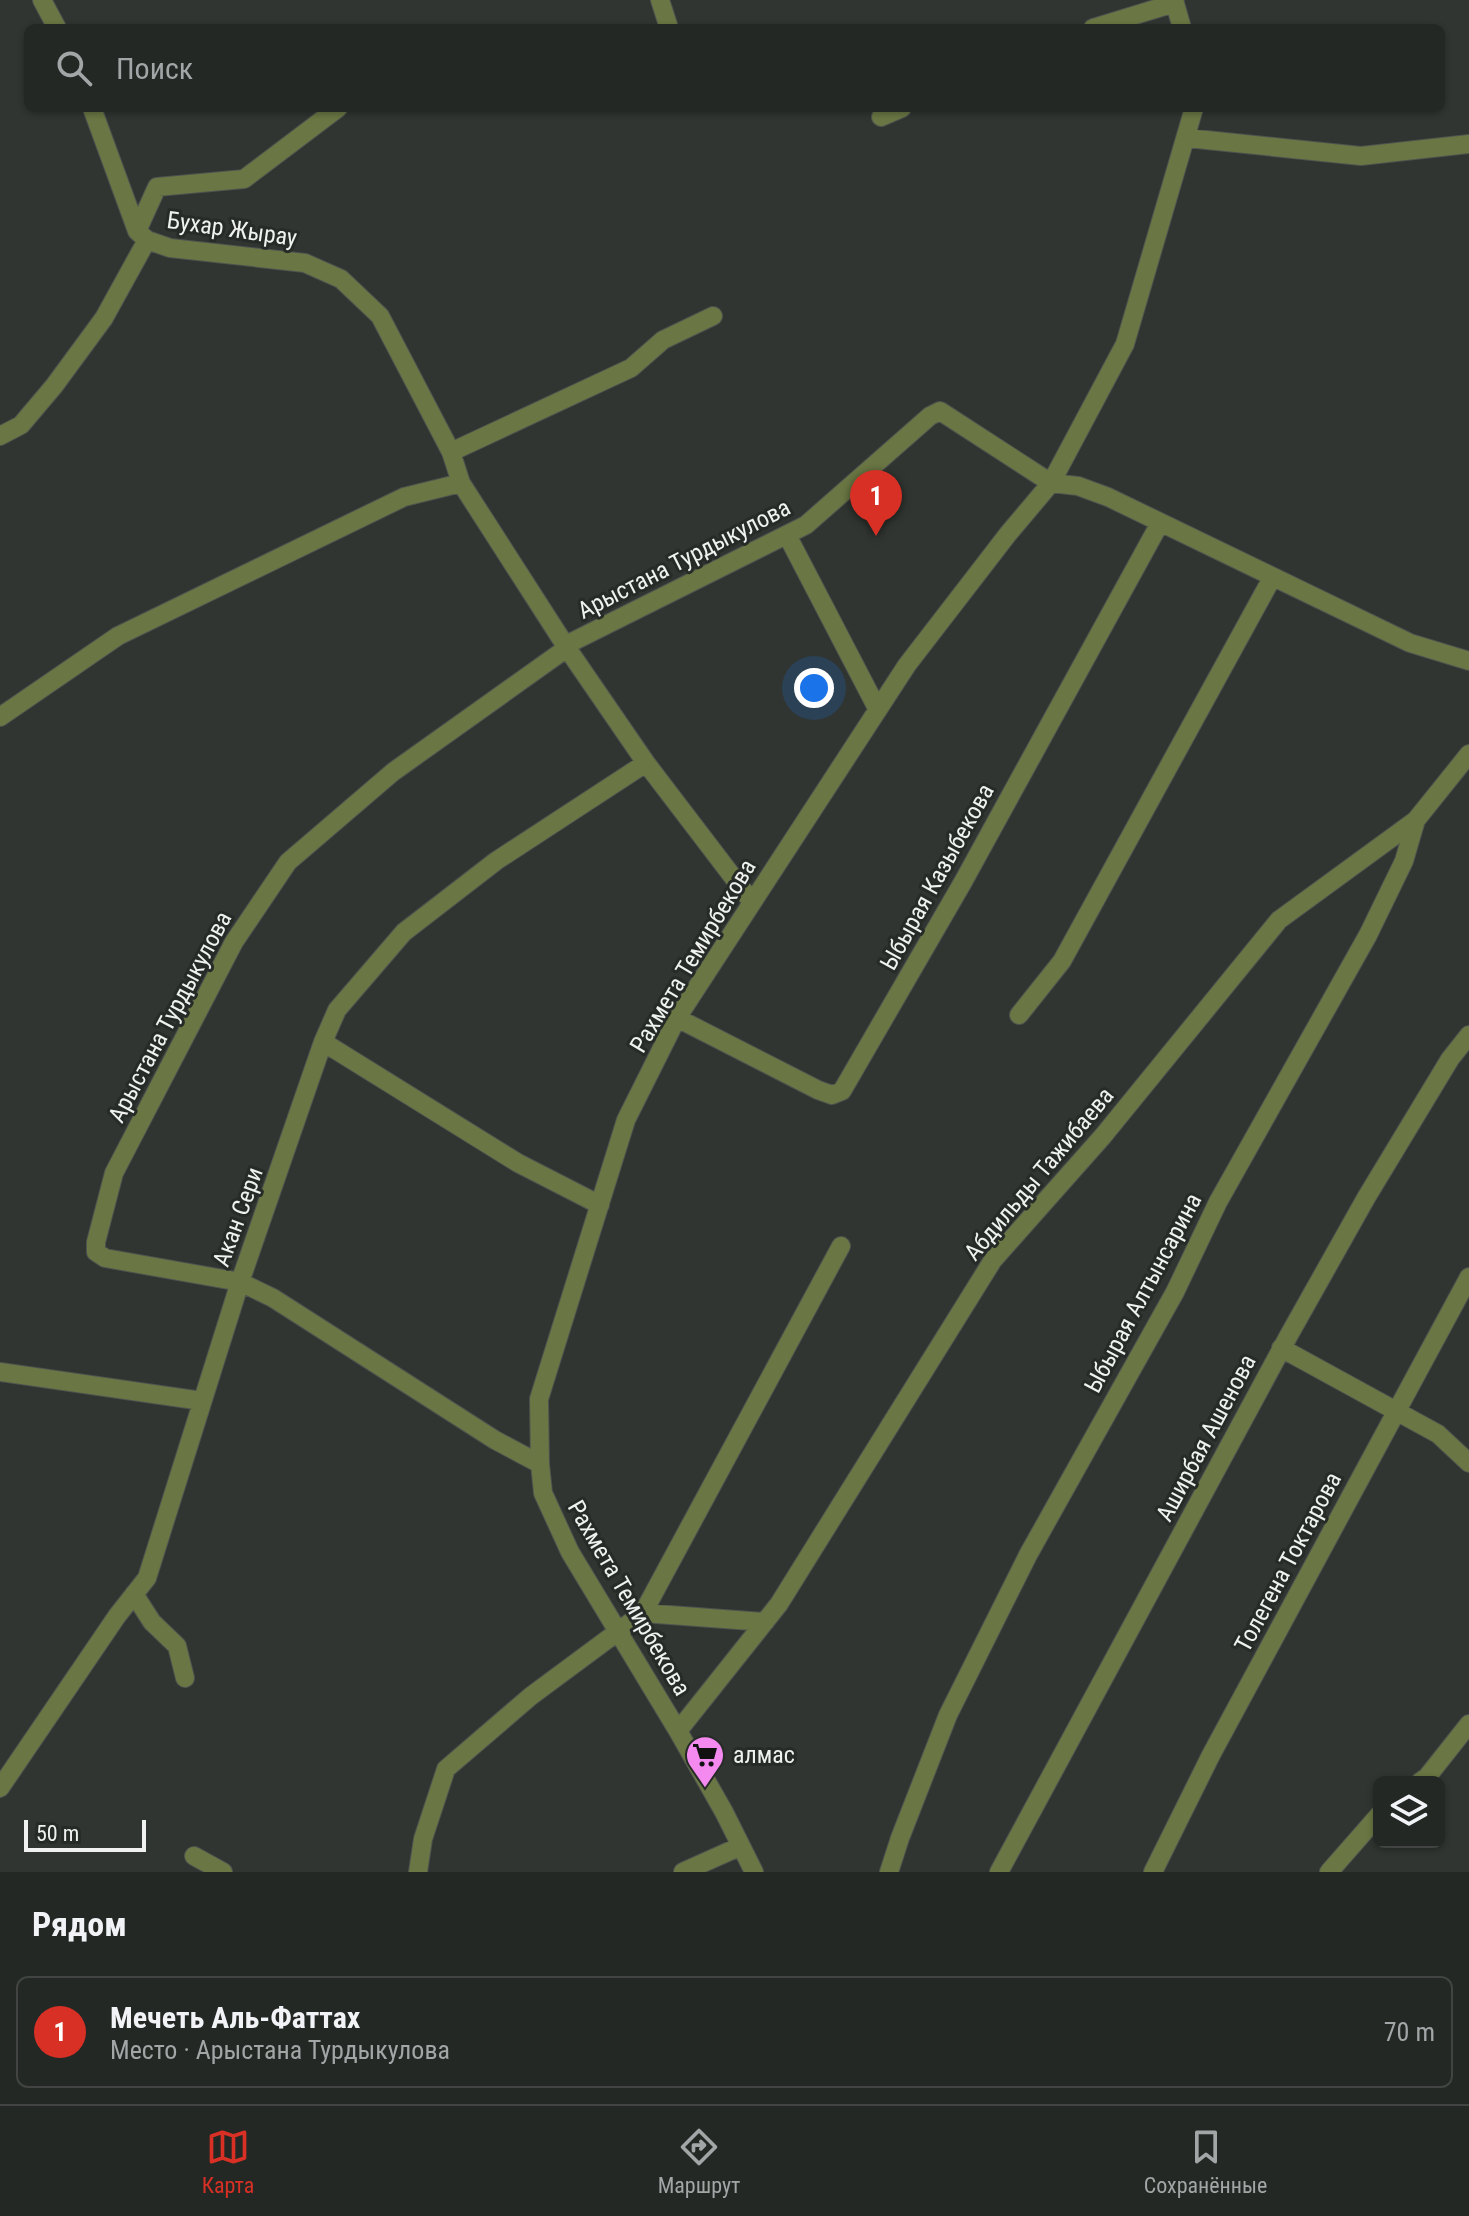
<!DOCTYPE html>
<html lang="ru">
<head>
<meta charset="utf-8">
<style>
	:root { --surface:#242825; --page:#2c302d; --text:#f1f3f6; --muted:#a3a6a7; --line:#414442; --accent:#d93025 }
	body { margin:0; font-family:"Roboto Condensed",sans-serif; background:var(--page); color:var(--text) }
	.controls { position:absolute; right:24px; bottom:24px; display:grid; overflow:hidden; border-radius:12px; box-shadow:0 2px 6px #0004 }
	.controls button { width:72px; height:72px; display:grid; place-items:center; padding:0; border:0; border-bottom:2px solid var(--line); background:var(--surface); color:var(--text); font:40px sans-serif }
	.scale { position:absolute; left:24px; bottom:20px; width:122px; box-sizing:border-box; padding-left:8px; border:4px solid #eff2f0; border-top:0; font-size:22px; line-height:28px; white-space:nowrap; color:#eff2f0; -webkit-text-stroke:6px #262b27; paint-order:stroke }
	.you { position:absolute; left:814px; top:688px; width:28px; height:28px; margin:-20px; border:6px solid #fff; border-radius:50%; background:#1a73e8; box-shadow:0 0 0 12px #1a73e833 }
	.badge { display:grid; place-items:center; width:52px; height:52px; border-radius:50%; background:var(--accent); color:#fff; font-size:26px; font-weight:700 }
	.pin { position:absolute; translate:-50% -66px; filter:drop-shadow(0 2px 4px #0008) }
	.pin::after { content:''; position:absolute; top:42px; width:28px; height:24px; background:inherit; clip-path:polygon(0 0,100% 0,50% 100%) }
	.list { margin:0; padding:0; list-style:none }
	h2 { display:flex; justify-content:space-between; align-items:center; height:104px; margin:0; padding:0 32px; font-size:34px }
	h2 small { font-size:26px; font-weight:400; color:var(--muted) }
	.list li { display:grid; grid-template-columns:52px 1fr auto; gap:24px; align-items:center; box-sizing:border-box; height:112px; margin:0 16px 16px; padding:0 16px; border:2px solid var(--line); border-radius:12px }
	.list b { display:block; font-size:30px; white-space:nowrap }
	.list p { margin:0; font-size:26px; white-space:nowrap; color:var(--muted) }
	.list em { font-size:26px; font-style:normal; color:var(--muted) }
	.icon { flex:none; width:44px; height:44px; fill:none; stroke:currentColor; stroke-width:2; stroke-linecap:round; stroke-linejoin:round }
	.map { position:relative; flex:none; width:1469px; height:1872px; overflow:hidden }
	.search { position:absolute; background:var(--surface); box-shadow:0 2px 6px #0004; left:24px; right:24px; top:24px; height:88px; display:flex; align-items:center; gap:20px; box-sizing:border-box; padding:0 28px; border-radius:12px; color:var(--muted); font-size:30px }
	.sheet { height:232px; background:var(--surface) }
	nav { display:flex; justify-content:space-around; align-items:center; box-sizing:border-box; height:112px; border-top:2px solid var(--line); background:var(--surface); font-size:22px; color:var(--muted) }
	nav a { display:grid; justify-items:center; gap:4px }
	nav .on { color:var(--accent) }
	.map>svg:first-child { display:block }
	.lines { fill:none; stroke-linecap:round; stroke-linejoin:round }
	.street-casing { stroke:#4f5350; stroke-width:20 }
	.street { stroke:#6a7643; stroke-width:18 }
	.labels { text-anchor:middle; stroke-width:6; stroke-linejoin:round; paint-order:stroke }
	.street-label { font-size:24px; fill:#eff2f0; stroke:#262b27 }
	.poi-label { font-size:24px; fill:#eff2f0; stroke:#262b27; text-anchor:start }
</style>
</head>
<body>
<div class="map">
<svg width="1469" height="1872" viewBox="0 0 1469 1872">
	<rect width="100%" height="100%" fill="#303531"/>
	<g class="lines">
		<!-- street casing -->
		<g class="street-casing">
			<path id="street" d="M42 0 57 28
				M660 0 669 28
				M1174 0 1182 28
				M1093 28 1175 3
				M92 108 137 231 147 240 170 248 305 263 341 279 380 316 451 452 461 483 567 648 646 763 752 902
				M881 117 902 108
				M1187 138 1361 156 1469 144
				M137 231 157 187 244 179 338 108
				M0 436 21 425 54 386 104 318 147 240
				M451 452 631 368 663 340 713 316
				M787 535 878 710
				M566 645 806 525 930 416 940 411 1051 483 1078 486 1108 497 1410 643 1469 661
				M0 717 118 636 404 497 461 483
				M1019 1015 1062 961 1272 578
				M677 1018 818 1090 832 1095 842 1091 963 882 1160 523
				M323 1042 518 1163 600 1205
				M1281 1348 1438 1434 1469 1463
				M0 1372 202 1401
				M540 1464 495 1440 273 1298 240 1282 105 1258 96 1252V1242L114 1173 234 942 288 862 393 772 567 648
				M134 1594 152 1622 177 1646 185 1678
				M643 1613 765 1622
				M678 1731 779 1604 993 1260 1103 1136 1279 920 1416 820
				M1420 1782 1427 1777 1469 1724
				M0 1788 117 1616 147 1578 240 1282 323 1042 337 1010 404 932 496 861 646 763
				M194 1856 223 1872
				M418 1872 423 1839 446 1769 531 1696 643 1613 841 1246
				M683 1872 741 1846
				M754 1872 724 1812 678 1731 570 1552 543 1493 540 1464 539 1399 626 1120 677 1018 907 665 1008 534 1051 483 1125 344 1194 108
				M889 1872 900 1838 948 1715 1028 1555 1175 1292 1218 1202 1368 935 1404 861 1416 820 1469 754
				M999 1872 1289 1335 1366 1198 1450 1059 1469 1035
				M1153 1872 1211 1755 1469 1277
				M1329 1872 1379 1815"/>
		</g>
		<!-- street -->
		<use href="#street" class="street"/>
	</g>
	<!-- icons -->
	<defs>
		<g id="supermarket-pin" transform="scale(2)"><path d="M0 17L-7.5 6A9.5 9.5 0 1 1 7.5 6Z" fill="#f489f0" stroke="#262b27"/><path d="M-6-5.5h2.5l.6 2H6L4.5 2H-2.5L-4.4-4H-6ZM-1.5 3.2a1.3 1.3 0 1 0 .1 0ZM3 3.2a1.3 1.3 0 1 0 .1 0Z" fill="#111"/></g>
	</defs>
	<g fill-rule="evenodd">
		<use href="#supermarket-pin" x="705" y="1755"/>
	</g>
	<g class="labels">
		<!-- street labels -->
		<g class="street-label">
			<text transform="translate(232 229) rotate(8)" y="8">Бухар Жырау</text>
			<text transform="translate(684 559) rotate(-27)" y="8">Арыстана Турдыкулова</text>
			<text transform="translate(937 877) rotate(-61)" y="8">Ыбырая Казыбекова</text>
			<text transform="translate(693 956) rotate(-59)" y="8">Рахмета Темирбекова</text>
			<text transform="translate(170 1017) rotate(-62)" y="8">Арыстана Турдыкулова</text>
			<text transform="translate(1039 1174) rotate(-50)" y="8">Абдильды Тажибаева</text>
			<text transform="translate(238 1217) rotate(-70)" y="8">Акан Сери</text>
			<text transform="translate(1143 1293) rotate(-62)" y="8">Ыбырая Алтынсарина</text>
			<text transform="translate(1206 1438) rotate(-62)" y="8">Аширбая Ашенова</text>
			<text transform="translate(1288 1562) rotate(-62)" y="8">Толегена Токтарова</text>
			<text transform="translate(629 1598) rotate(60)" y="8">Рахмета Темирбекова</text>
		</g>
		<!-- poi labels -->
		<g class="poi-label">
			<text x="733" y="1763">алмас</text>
		</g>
	</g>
</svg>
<div class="controls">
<button><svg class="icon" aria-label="layers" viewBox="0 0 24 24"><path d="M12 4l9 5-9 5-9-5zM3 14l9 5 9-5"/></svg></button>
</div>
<div class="scale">50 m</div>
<div class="you"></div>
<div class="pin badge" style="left:876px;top:536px">1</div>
<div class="search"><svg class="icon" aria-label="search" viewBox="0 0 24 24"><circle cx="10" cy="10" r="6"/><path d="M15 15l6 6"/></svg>Поиск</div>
</div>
<section class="sheet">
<h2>Рядом<small></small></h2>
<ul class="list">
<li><span class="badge">1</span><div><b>Мечеть Аль-Фаттах</b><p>Место · Арыстана Турдыкулова</p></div><em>70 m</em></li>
</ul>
</section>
<nav>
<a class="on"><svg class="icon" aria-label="map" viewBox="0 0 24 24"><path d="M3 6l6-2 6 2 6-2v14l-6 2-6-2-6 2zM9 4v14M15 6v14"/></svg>Карта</a>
<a><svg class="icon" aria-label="directions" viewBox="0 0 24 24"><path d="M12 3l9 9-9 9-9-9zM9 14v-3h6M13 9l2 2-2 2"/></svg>Маршрут</a>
<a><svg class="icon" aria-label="saved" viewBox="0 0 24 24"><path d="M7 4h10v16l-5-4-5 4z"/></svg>Сохранённые</a>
</nav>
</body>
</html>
